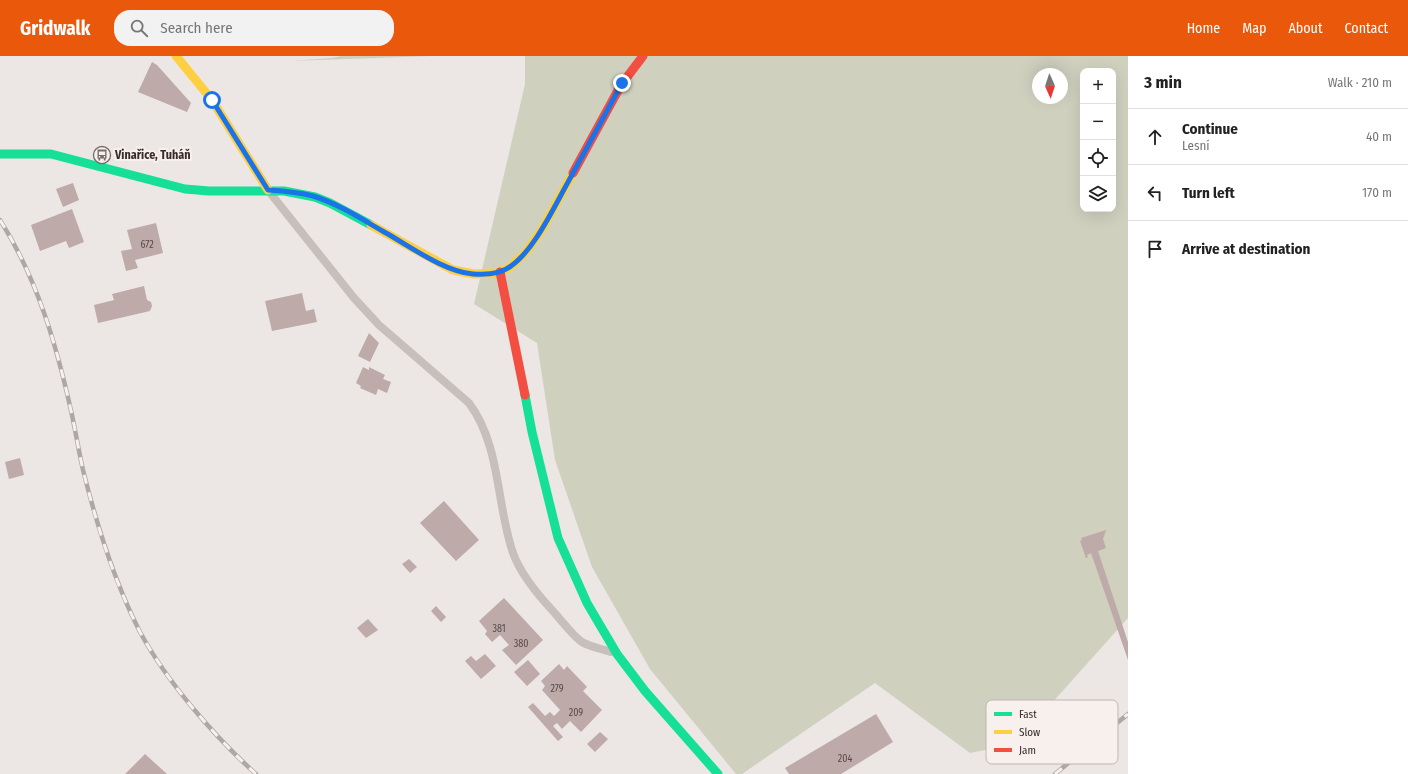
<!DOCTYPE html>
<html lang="en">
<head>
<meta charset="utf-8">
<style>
	:root { --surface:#fff; --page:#f2f2f2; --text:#222; --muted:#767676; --line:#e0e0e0; --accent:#ea580c }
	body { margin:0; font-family:"Fira Sans Condensed",sans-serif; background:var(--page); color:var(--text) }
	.controls { position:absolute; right:12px; top:12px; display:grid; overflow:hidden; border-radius:8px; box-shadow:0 4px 16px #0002 }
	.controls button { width:36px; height:36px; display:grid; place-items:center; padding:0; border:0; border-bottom:1px solid var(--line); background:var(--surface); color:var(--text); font:20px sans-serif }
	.compass { position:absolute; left:1032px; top:12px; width:36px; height:36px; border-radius:50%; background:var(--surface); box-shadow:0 4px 16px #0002; rotate:177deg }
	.stop { position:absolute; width:12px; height:12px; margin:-9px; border:3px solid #1a73e8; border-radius:50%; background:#fff }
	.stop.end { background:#1a73e8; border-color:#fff; box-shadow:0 1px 4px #0008 }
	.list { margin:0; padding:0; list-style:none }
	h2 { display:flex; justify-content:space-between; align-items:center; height:52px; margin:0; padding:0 16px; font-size:17px }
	h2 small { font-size:13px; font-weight:400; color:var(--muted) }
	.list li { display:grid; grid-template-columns:26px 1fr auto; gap:12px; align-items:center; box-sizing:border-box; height:56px; padding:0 16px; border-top:1px solid var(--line) }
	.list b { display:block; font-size:15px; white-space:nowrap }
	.list p { margin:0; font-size:13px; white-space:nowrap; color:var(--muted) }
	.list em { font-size:13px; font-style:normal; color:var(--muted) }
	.icon { flex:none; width:22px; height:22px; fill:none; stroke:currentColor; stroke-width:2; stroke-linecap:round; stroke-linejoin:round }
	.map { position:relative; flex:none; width:1128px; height:718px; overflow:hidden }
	header { display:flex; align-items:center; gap:24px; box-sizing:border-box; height:56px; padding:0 20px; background:var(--accent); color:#fff }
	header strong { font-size:19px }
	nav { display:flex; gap:22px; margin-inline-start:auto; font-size:14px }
	.search { width:280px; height:36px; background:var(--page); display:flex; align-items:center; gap:10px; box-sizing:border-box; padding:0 14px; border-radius:16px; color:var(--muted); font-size:15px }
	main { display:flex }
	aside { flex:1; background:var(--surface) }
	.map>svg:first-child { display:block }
	.green { fill:#d0d0bf; fill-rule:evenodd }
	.building { fill:#beaaa8 }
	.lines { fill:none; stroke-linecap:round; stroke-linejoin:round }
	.lane { stroke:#c6bfbc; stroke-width:8 }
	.fast { stroke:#16e098; stroke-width:9 }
	.slow { stroke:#ffcf43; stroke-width:9 }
	.jam { stroke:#f24e42; stroke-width:9 }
	.rail-casing { stroke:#ada8a7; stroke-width:4.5 }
	.rail { stroke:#f8f0ec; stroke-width:3; stroke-dasharray:9; stroke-linecap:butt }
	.route { stroke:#1a73e8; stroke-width:5 }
	.labels { text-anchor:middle; stroke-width:4; stroke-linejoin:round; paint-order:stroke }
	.number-label { font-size:10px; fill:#584c4a }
	.poi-label { font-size:12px; font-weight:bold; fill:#362c2b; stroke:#f8f0ec; text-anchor:start }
	.key { fill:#f8f0ec; stroke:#beb5b2; stroke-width:1 }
	.key-label { font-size:11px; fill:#362c2b }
</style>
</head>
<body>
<header>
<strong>Gridwalk</strong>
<div class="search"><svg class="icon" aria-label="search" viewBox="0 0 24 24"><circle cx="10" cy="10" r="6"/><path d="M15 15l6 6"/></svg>Search here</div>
<nav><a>Home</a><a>Map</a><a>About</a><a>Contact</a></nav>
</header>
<main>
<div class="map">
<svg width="1128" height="718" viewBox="0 0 1128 718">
	<rect width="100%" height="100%" fill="#ece7e4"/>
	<!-- green -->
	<path class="green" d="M341 0H432L291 5 331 2Z
		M525 0H1128V562L1015 688 970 697 875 627 742 718H736L650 613 592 511 555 404 537 287 474 248 525 28ZM1083 15H1113V153H1083ZM1038 18H1062V42H1038Z"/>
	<!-- building -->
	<path class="building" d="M152 6 157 9 191 47 187 56 138 36Z
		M73 127 79 144 63 151 56 133Z
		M72 153 84 186 69 192 66 185 40 195 31 169Z
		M156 167 163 197 135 204 138 212 126 215 121 195 132 193 127 174Z
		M144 230 147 244 151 246 152 250 150 255 98 267 94 249 114 244 112 238Z
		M302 237 306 255 314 253 317 266 272 275 265 245Z
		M369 277 379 287 370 306 358 300Z
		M363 311 369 314V311L385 319 383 323 391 326 387 337 378 333 376 339 360 332 361 330 356 327Z
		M20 402 24 419 9 423 5 406Z
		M444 445 479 484 456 505 420 467Z
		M1106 474 1103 483 1106 492 1098 495 1128 586V604L1091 497 1087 499 1088 501 1086 502 1080 485 1082 484 1081 482Z
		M409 503 417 511 410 517 402 508Z
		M504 542 543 584 516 609 502 594 509 589 500 579 492 586 485 578 487 575 479 565Z
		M436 550 446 561 441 566 431 555Z
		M368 563 378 574 366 582 357 572Z
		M485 598 496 610 481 623 465 605 471 600 476 605Z
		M528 604 540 618 527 630 514 616Z
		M559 608 564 614 567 610 587 631 583 635 602 654 581 676 570 665 562 673 557 667 553 670 563 681 558 685 528 651 533 647 545 660 550 656 554 660 560 654 542 634 545 630 541 625Z
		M876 658 893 686 841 718H789L785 712Z
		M600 676 608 683 595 696 587 688Z
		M145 698 167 718H125Z"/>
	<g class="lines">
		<!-- lane -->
		<path class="lane" d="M271 138 354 242 379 269 469 347C501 390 496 448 513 497 521 519 537 538 553 555 559 562 575 582 582 586 590 591 602 593 611 596"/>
		<!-- fast -->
		<path class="fast" d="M0 98H51L185 133 209 135H284L315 141 330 147 371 169
			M525 339 532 376 558 482 587 547 617 598 645 635 718 718"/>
		<!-- slow -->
		<path class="slow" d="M176 0 212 44 268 134
			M371 169 453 214 474 218 496 217 509 212 525 197 541 175 573 117"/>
		<!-- jam -->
		<path class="jam" d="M573 117 621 29 643 0
			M500 216 525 339"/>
		<!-- rail casing -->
		<g class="rail-casing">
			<path id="rail" d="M0 164C38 224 57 291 72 359 76 378 79 396 83 414 97 470 114 525 140 576 167 626 214 680 256 718
				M1055 718 1128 658"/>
		</g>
		<!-- rail -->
		<use href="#rail" class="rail"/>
	</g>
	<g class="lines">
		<!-- route -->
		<path class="route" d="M212 44 268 134C284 135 298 136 313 140 339 148 363 164 386 177 411 191 445 216 473 218 485 219 501 218 511 210 534 194 553 153 567 128 585 95 604 61 622 27"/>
	</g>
	<!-- icons -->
	<defs>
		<g id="bus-ring" transform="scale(0.9)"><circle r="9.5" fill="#f8f0ec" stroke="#766d6c" stroke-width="1.5"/><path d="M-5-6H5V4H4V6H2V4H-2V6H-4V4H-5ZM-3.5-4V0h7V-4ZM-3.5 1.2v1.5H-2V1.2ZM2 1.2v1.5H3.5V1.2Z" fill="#766d6c"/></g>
	</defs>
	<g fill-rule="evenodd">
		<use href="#bus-ring" x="102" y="99"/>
	</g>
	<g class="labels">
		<!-- number labels -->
		<g class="number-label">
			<text x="147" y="192">672</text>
			<text x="499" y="576">381</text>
			<text x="521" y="591">380</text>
			<text x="557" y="636">279</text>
			<text x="576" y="660">209</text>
			<text x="845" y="706">204</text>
		</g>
		<!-- poi labels -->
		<g class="poi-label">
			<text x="115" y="103">Vinařice, Tuháň</text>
		</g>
	</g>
	<!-- legend -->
	<rect x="986" y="644" width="132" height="64" rx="6" class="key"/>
	<rect x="994" y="656" width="18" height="4" fill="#16e098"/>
	<rect x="994" y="674" width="18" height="4" fill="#ffcf43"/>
	<rect x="994" y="692" width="18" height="4" fill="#f24e42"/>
	<g class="key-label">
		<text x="1019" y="662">Fast</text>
		<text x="1019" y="680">Slow</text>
		<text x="1019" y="698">Jam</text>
	</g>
</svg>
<div class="controls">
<button>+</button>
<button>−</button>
<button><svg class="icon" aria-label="locate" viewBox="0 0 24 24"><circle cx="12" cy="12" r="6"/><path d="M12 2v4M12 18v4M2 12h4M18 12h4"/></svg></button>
<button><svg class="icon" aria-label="layers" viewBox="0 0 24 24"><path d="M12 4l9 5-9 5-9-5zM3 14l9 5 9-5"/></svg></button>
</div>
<svg class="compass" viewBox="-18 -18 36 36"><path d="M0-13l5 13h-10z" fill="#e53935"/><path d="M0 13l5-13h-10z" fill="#767676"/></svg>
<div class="stop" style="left:212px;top:44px"></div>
<div class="stop end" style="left:622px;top:27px"></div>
</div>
<aside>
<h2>3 min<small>Walk · 210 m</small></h2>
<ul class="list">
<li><svg class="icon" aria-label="ahead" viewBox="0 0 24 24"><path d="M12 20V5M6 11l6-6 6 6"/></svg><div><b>Continue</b><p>Lesní</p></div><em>40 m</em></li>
<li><svg class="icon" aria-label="left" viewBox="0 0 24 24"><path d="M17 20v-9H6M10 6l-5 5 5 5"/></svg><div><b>Turn left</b></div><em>170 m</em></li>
<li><svg class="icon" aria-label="arrive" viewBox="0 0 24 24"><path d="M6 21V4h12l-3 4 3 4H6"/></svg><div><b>Arrive at destination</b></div></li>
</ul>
</aside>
</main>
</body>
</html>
